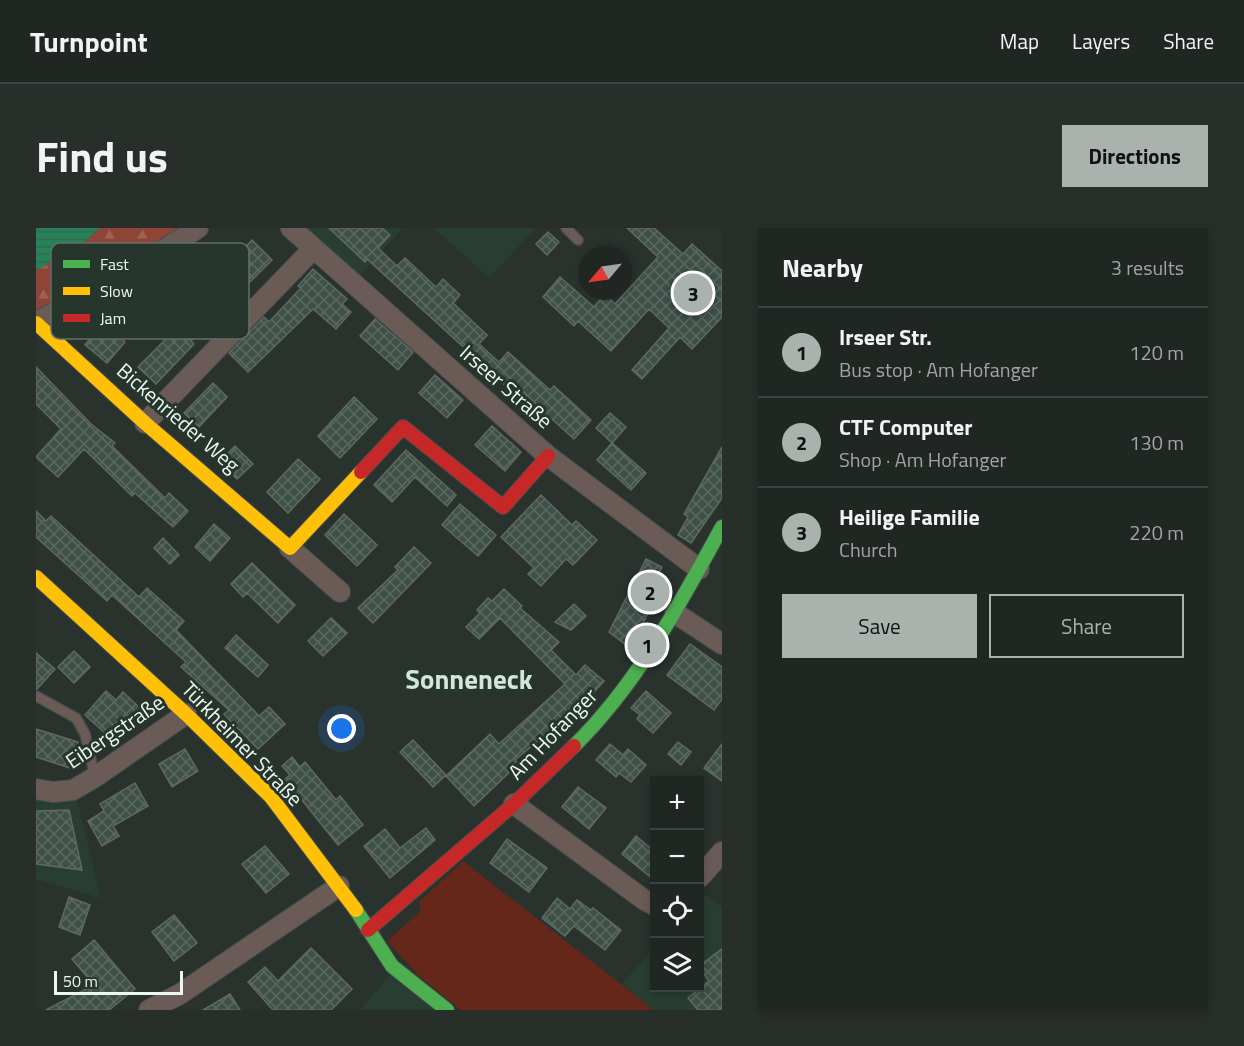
<!DOCTYPE html>
<html lang="en">
<head>
<meta charset="utf-8">
<style>
	:root { --surface:#202622; --page:#282e2a; --text:#f1f3f6; --muted:#a2a5a5; --line:#3d4340; --accent:#a9b2ad }
	body { margin:0; font-family:"Titillium Web",sans-serif; background:var(--page); color:var(--text) }
	.controls { position:absolute; right:18px; bottom:18px; display:grid; overflow:hidden; border-radius:0px; box-shadow:0 3px 9px #0003 }
	.controls button { width:54px; height:54px; display:grid; place-items:center; padding:0; border:0; border-bottom:2px solid var(--line); background:var(--surface); color:var(--text); font:30px sans-serif }
	.compass { position:absolute; left:542px; top:18px; width:54px; height:54px; border-radius:50%; background:var(--surface); box-shadow:0 3px 9px #0003; rotate:241deg }
	.scale { position:absolute; left:18px; bottom:15px; width:129px; box-sizing:border-box; padding-left:6px; border:3px solid #edf7f1; border-top:0; font-size:16px; line-height:21px; white-space:nowrap; color:#edf7f1; -webkit-text-stroke:4px #26362d; paint-order:stroke }
	.you { position:absolute; left:306px; top:501px; width:21px; height:21px; margin:-15px; border:4px solid #fff; border-radius:50%; background:#1a73e8; box-shadow:0 0 0 9px #1a73e833 }
	.badge { display:grid; place-items:center; width:39px; height:39px; border-radius:50%; background:var(--accent); color:#111; font-size:20px; font-weight:700 }
	.pin { position:absolute; translate:-50% -50%; border:3px solid #fff; box-shadow:0 2px 6px #0006 }
	.list { margin:0; padding:0; list-style:none }
	h2 { display:flex; justify-content:space-between; align-items:center; height:78px; margin:0; padding:0 24px; font-size:26px }
	h2 small { font-size:20px; font-weight:400; color:var(--muted) }
	.list li { display:grid; grid-template-columns:39px 1fr auto; gap:18px; align-items:center; box-sizing:border-box; height:90px; padding:0 24px; border-top:2px solid var(--line) }
	.list b { display:block; font-size:22px; white-space:nowrap }
	.list p { margin:0; font-size:20px; white-space:nowrap; color:var(--muted) }
	.list em { font-size:20px; font-style:normal; color:var(--muted) }
	.actions { display:flex; gap:12px; padding:18px 24px }
	.actions a { flex:1; padding:14px 0; border:2px solid var(--accent); border-radius:0px; text-align:center; font-size:21px; color:var(--accent) }
	.actions .main { background:var(--accent); color:#111 }
	.icon { flex:none; width:33px; height:33px; fill:none; stroke:currentColor; stroke-width:2; stroke-linecap:round; stroke-linejoin:round }
	.map { position:relative; flex:none; width:686px; height:782px; overflow:hidden; border-radius:0px }
	header { display:flex; align-items:center; gap:36px; box-sizing:border-box; height:84px; padding:0 30px; background:var(--surface); border-bottom:2px solid var(--line) }
	header strong { font-size:28px }
	nav { display:flex; gap:33px; margin-inline-start:auto; font-size:21px }
	.intro { display:flex; align-items:center; justify-content:space-between; box-sizing:border-box; height:144px; padding:0 36px }
	h1 { margin:0; font-size:42px }
	.button { padding:15px 27px; border-radius:0px; background:var(--accent); color:#111; font-size:21px; font-weight:700 }
	main { display:flex; gap:36px; padding:0 36px }
	aside { flex:1; background:var(--surface); border-radius:0px; box-shadow:0 3px 9px #0003 }
	.map>svg:first-child { display:block }
	.built { fill:#293e32 }
	.forest { fill:url(#forest-firs) }
	.garden { fill:#66271b }
	.water { fill:url(#water-rules) }
	.building { fill:url(#building-cross-hatch); stroke:#606864; stroke-width:1.5 }
	.lines { fill:none; stroke-linecap:round; stroke-linejoin:round }
	.lane-casing { stroke:#464d49; stroke-width:12 }
	.street-casing { stroke:#464d49; stroke-width:22 }
	.fast-casing { stroke:#464d49; stroke-width:16 }
	.slow-casing { stroke:#464d49; stroke-width:16 }
	.jam-casing { stroke:#464d49; stroke-width:16 }
	.lane { stroke:#6b5b57; stroke-width:9 }
	.street { stroke:#6b5b57; stroke-width:20 }
	.fast { stroke:#4caf50; stroke-width:14 }
	.slow { stroke:#ffc107; stroke-width:14 }
	.jam { stroke:#c62828; stroke-width:14 }
	.labels { text-anchor:middle; stroke-width:6; stroke-linejoin:round; paint-order:stroke }
	.street-label { font-size:21px; fill:#edf7f1; stroke:#26362d }
	.district-label { font-size:27px; font-weight:bold; fill:#d2e7da; stroke:#26362d }
	.key { fill:#26362d; stroke:#627068; stroke-width:1.5 }
	.key-label { font-size:16px; fill:#edf7f1 }
</style>
</head>
<body>
<header>
<strong>Turnpoint</strong>
<nav><a>Map</a><a>Layers</a><a>Share</a></nav>
</header>
<div class="intro"><h1>Find us</h1><a class="button">Directions</a></div>
<main>
<div class="map">
<svg width="686" height="782" viewBox="0 0 686 782">
	<defs>
		<pattern id="forest-firs" width="22" height="20" patternUnits="userSpaceOnUse" patternTransform="scale(1.5)"><rect width="22" height="20" fill="#8e4538"/><path d="M5 1l3.5 6h-7zM16 11l3.5 6h-7z" fill="#9e6155"/></pattern>
		<pattern id="water-rules" width="6" height="5" patternUnits="userSpaceOnUse" patternTransform="scale(1.5)"><rect width="6" height="5" fill="#258358"/><path d="M0 2.5h6" fill="none" stroke="#346951"/></pattern>
		<pattern id="building-cross-hatch" width="8" height="8" patternUnits="userSpaceOnUse" patternTransform="scale(1.5)"><rect width="8" height="8" fill="#3e5048"/><path d="M0 0l8 8M0 8l8-8" fill="none" stroke="#5a6a63"/></pattern>
	</defs>
	<rect width="100%" height="100%" fill="#2a322e"/>
	<!-- built -->
	<path class="built" d="M265 0H367L320 51Z
		M398 0H500L453 50Z
		M0 566 40 568 65 670 0 651Z
		M667 665 686 679V782H618L586 756 618 720V760H664V670Z
		M357 744 402 782H324Z"/>
	<!-- forest -->
	<path class="forest" d="M64 0H148L68 52 0 88V42L41 20Z"/>
	<!-- garden -->
	<path class="garden" d="M427 633 618 782H425L384 749 351 713 385 683 383 674Z"/>
	<!-- water -->
	<path class="water" d="M0 0H64L41 20 0 42Z"/>
	<!-- building -->
	<path class="building" d="M293 0H346L354 7 342 20 361 38 369 30 400 59 407 51 424 67 417 75 451 107 443 116 463 134 472 124 514 162 518 158 555 192 538 211 487 165 483 170 331 31 329 34Z
		M591 0H618L647 26 656 16 686 43V89L656 121 644 109 606 151 596 142 633 100 613 81 575 123 542 93 538 98 507 69 524 49 558 79 569 66 579 76 622 29Z
		M512 4 523 14 511 27 500 16Z
		M216 12 236 32 206 62 187 43Z
		M277 41 311 71 306 76 315 84 300 101 277 81 212 144 193 125 228 89 233 94 265 60 262 58Z
		M165 67 183 85 155 113 158 116 120 156 102 139 149 92 145 88Z
		M339 91 377 124 362 142 324 108Z
		M66 96 89 114 71 135 49 117Z
		M0 139 55 196 79 215 76 218 129 270 133 265 152 283 137 299 99 265 96 268 48 221 22 249 0 229 25 201 0 176Z
		M399 147 427 172 411 190 383 165Z
		M177 155 191 169 163 199 148 185Z
		M318 169 341 191 304 230 282 208Z
		M574 185 590 199 576 215 610 245 595 262 561 232 576 215 560 200Z
		M456 198 485 224 469 243 439 217Z
		M199 218 217 236 201 251 184 233Z
		M686 219V270L655 315 642 307 652 289 648 286Z
		M370 222 420 267 411 278 379 249 356 274 338 257Z
		M262 231 284 251 252 285 231 264Z
		M505 267 536 297 540 293 561 312 537 337 530 331 505 358 492 346 498 340 465 309Z
		M424 276 460 307 442 328 406 297Z
		M0 283 10 293 15 288 103 369 111 360 148 393 140 402 223 488 233 479 249 496 222 521 188 486 193 482 145 439 150 434 76 367 71 373 0 309Z
		M308 286 341 317 321 338 289 307Z
		M178 296 194 310 174 333 159 319Z
		M127 310 143 327 134 336 118 320Z
		M378 319 395 335 337 395 322 380 362 342 359 339Z
		M610 331 626 339 618 354 626 358 594 420 573 404Z
		M216 335 259 377 242 395 211 365 207 369 195 356Z
		M468 361 486 378 484 380 523 414 515 422 540 447 549 437 568 453 550 473 479 532 482 536 438 578 410 548 454 506 463 516 529 456 464 390 443 411 430 399 444 385 441 382 452 370 456 373Z
		M538 376 550 388 535 402 519 394Z
		M295 390 311 405 287 428 272 413Z
		M200 407 232 437 222 449 189 420Z
		M654 416 686 439V471L678 482 631 447Z
		M38 423 54 439 38 455 22 439Z
		M0 425 19 441 1 461H0Z
		M70 463 80 472 87 464 106 482 91 499 87 495 77 507H71L49 487Z
		M610 463 635 485 617 505 601 491 604 487 595 480Z
		M0 501 42 514 34 540 0 529Z
		M377 512 410 547 397 559 364 524Z
		M642 514 655 524 645 537 632 526Z
		M574 516 587 527 592 521 610 537 595 554 583 545 580 549 560 532Z
		M686 516V553L668 540Z
		M149 521 162 543 136 559 123 536Z
		M256 529 264 539 269 534 300 572 304 568 327 597 302 617 249 551 254 547 246 538Z
		M99 555 112 578 77 598 83 608 66 618 52 593 68 583 64 576Z
		M542 559 570 580 553 601 526 579Z
		M33 582 46 642 0 636V583Z
		M390 600 399 612 354 650 328 618 349 601 364 620Z
		M600 608 618 623V652L586 626Z
		M471 611 511 640 493 664 454 635Z
		M229 618 253 646 230 665 206 636Z
		M33 669 54 677 44 707 23 699Z
		M521 670 534 681 541 672 555 682 557 680 585 702 569 722 538 698 529 708 506 690Z
		M138 687 161 715 138 733 116 704Z
		M58 712 99 761 73 782H10L58 757 36 731Z
		M275 720 316 761 295 782H237L212 754 229 739 242 753Z
		M686 721V782H662L652 770 673 753 663 738Z
		M194 766 204 782H167Z"/>
	<g class="lines">
		<!-- lane casing -->
		<g class="lane-casing">
			<path id="lane" d="M530 0 542 12
				M0 468 40 490 49 506 59 549"/>
		</g>
		<!-- street casing -->
		<g class="street-casing">
			<path id="street" d="M255 0 512 228 663 341
				M0 94 72 57 162 0
				M109 195 277 21
				M254 320 304 364
				M639 385 686 416
				M0 561 17 564 37 562 59 549 150 486
				M478 576 607 671 618 677
				M664 649 686 624
				M113 782 144 766 303 658"/>
		</g>
		<!-- fast casing -->
		<g class="fast-casing">
			<path id="fast" d="M538 518C602 455 643 377 686 299
				M320 682 356 738 411 782"/>
		</g>
		<!-- slow casing -->
		<g class="slow-casing">
			<path id="slow" d="M0 95 109 195 254 320 325 244
				M0 349 150 486 235 569 320 682"/>
		</g>
		<!-- jam casing -->
		<g class="jam-casing">
			<path id="jam" d="M325 244 367 199 467 279 512 228
				M332 702 478 576 538 518"/>
		</g>
		<!-- lane -->
		<use href="#lane" class="lane"/>
		<!-- street -->
		<use href="#street" class="street"/>
		<!-- fast -->
		<use href="#fast" class="fast"/>
		<!-- slow -->
		<use href="#slow" class="slow"/>
		<!-- jam -->
		<use href="#jam" class="jam"/>
	</g>
	<g class="labels">
		<!-- street labels -->
		<g class="street-label">
			<text transform="translate(470 159) rotate(41)" y="7">Irseer Straße</text>
			<text transform="translate(142 190) rotate(41)" y="7">Bickenrieder Weg</text>
			<text transform="translate(79 504) rotate(-34)" y="7">Eibergstraße</text>
			<text transform="translate(517 506) rotate(-46)" y="7">Am Hofanger</text>
			<text transform="translate(206 516) rotate(46)" y="7">Türkheimer Straße</text>
		</g>
		<!-- district labels -->
		<g class="district-label">
			<text x="433" y="461">Sonneneck</text>
		</g>
	</g>
	<!-- legend -->
	<rect x="15" y="15" width="198" height="96" rx="9" class="key"/>
	<rect x="27" y="32" width="27" height="8" fill="#4caf50"/>
	<rect x="27" y="59" width="27" height="8" fill="#ffc107"/>
	<rect x="27" y="86" width="27" height="8" fill="#c62828"/>
	<g class="key-label">
		<text x="64" y="42">Fast</text>
		<text x="64" y="69">Slow</text>
		<text x="64" y="96">Jam</text>
	</g>
</svg>
<div class="controls">
<button>+</button>
<button>−</button>
<button><svg class="icon" aria-label="locate" viewBox="0 0 24 24"><circle cx="12" cy="12" r="6"/><path d="M12 2v4M12 18v4M2 12h4M18 12h4"/></svg></button>
<button><svg class="icon" aria-label="layers" viewBox="0 0 24 24"><path d="M12 4l9 5-9 5-9-5zM3 14l9 5 9-5"/></svg></button>
</div>
<svg class="compass" viewBox="-18 -18 36 36"><path d="M0-13l5 13h-10z" fill="#e53935"/><path d="M0 13l5-13h-10z" fill="#a2a5a5"/></svg>
<div class="scale">50 m</div>
<div class="you"></div>
<div class="pin badge" style="left:611px;top:417px">1</div>
<div class="pin badge" style="left:614px;top:364px">2</div>
<div class="pin badge" style="left:657px;top:65px">3</div>
</div>
<aside>
<h2>Nearby<small>3 results</small></h2>
<ul class="list">
<li><span class="badge">1</span><div><b>Irseer Str.</b><p>Bus stop · Am Hofanger</p></div><em>120 m</em></li>
<li><span class="badge">2</span><div><b>CTF Computer</b><p>Shop · Am Hofanger</p></div><em>130 m</em></li>
<li><span class="badge">3</span><div><b>Heilige Familie</b><p>Church</p></div><em>220 m</em></li>
</ul>
<div class="actions"><a class="main">Save</a><a>Share</a></div>
</aside>
</main>
</body>
</html>
